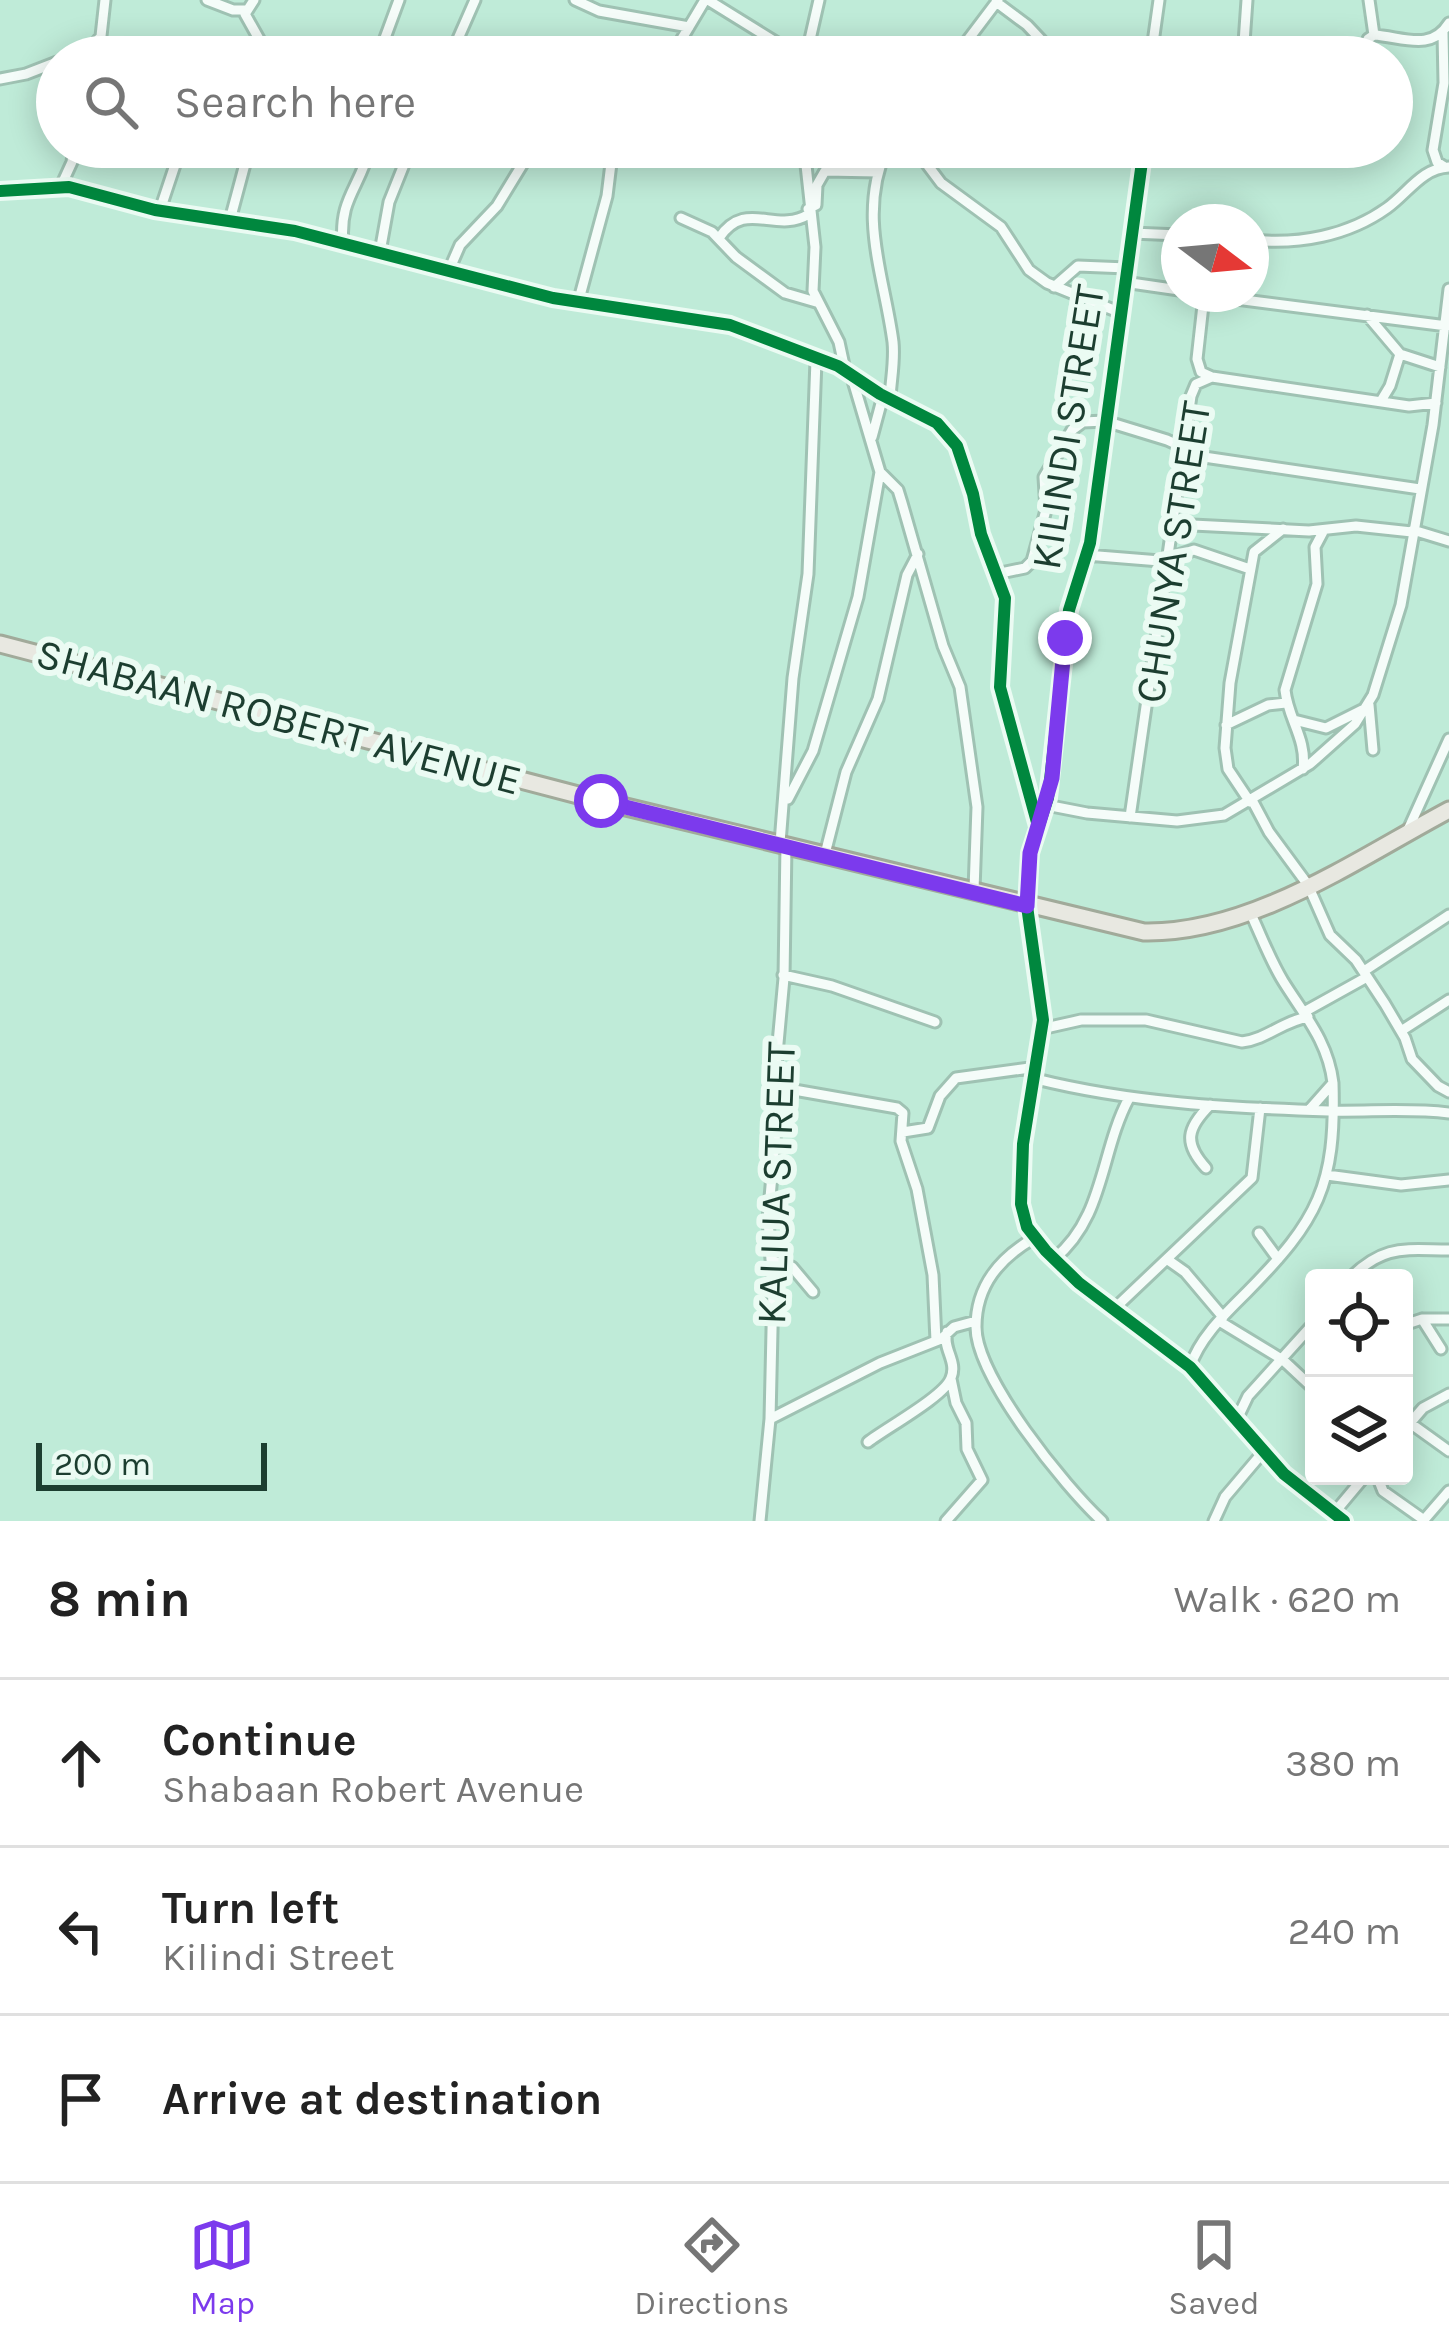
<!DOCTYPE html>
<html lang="en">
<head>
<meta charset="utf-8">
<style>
	:root { --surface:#fff; --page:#f6f6f6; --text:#222; --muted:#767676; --line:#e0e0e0; --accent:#7c3aed }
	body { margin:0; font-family:Karla,sans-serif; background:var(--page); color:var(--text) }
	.controls { position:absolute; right:36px; bottom:36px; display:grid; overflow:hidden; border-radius:12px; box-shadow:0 6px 30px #0003 }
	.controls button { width:108px; height:108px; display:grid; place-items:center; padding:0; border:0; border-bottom:3px solid var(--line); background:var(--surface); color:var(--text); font:60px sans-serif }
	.compass { position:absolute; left:1161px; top:204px; width:108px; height:108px; border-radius:50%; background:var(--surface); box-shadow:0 6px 30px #0003; rotate:106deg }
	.scale { position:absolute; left:36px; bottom:30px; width:231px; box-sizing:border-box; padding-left:12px; border:6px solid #1c3e30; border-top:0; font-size:33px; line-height:42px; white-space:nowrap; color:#1c3e30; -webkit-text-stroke:9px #ebfbf3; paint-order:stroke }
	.stop { position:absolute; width:36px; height:36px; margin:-27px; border:9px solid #7c3aed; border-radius:50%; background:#fff }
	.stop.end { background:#7c3aed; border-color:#fff; box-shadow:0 3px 12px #0008 }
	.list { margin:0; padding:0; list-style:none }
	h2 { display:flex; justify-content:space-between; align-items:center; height:156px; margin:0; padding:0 48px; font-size:51px }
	h2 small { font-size:39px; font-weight:400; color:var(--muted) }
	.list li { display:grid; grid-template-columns:78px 1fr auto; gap:36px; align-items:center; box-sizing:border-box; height:168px; padding:0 48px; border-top:3px solid var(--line) }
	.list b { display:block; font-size:45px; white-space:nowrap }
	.list p { margin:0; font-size:39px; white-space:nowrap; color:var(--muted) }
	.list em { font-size:39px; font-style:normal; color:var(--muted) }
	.icon { flex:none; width:66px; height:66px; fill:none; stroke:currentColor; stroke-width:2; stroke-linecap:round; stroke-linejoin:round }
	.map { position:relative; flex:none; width:1449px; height:1521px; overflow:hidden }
	.search { position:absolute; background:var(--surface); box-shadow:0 6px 30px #0003; left:36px; right:36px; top:36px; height:132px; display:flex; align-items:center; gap:30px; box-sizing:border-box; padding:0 42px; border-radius:66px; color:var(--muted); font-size:45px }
	.sheet { height:660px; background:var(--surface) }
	nav { display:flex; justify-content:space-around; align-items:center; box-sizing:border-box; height:168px; border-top:3px solid var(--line); background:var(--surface); font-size:33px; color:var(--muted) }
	nav a { display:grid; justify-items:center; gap:6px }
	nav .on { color:var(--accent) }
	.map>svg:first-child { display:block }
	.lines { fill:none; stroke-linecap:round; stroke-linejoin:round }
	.street-casing { stroke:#9fc2b3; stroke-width:15 }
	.primary-casing { stroke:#a1aa9a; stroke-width:21 }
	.street { stroke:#f5fcf9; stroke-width:9 }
	.primary { stroke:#e8e8e1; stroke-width:15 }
	.cycleway-casing { stroke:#ebfbf3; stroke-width:20 }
	.cycleway { stroke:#00873e; stroke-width:12 }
	.route { stroke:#7c3aed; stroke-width:15 }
	.labels { text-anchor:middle; stroke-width:12; stroke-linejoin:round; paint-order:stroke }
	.street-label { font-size:42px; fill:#1c3e30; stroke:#ebfbf3 }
</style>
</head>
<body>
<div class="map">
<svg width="1449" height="1521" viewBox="0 0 1449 1521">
	<rect width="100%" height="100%" fill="#bfebd8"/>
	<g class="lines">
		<!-- street casing -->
		<g class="street-casing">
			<path id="street" d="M207 0 233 10H246
				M254 0 245 14 259 39 257 57
				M575 0 599 11 689 27
				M708 0 800 57
				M1369 0 1374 35
				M996 2 1027 25 1057 57
				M1443 33 1444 83 1433 150 1437 162 1443 166
				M85 57 101 36 105 0
				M378 57 399 0
				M450 57 475 0
				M671 57 705 0
				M806 57 819 0
				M955 57 998 0
				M1151 57 1159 0
				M1243 57 1247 0
				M1362 57 1368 39 1374 35C1403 37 1431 52 1449 23
				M0 79 26 74 57 62
				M226 147 245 164 230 220
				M804 147 815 247 813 291 839 342 845 370
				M887 147C857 216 884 274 893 342 895 361 891 379 890 398
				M914 147 941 183 1001 227 1029 270 1047 283 1121 313
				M1144 147 1090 543 1069 610 1048 798 1030 853 1027 906 1043 1020 1023 1144 1021 1204 1027 1227 1046 1251 1079 1283 1190 1367 1284 1474 1344 1521
				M1181 147C1222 157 1278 168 1316 147
				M61 186 72 162 74 147
				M0 191 69 187 155 210 295 231 553 298 730 325 838 366 880 394 937 423 957 446 973 494 981 534 1005 598 1000 687 1038 826
				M808 209 816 205 817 185 825 171 878 172
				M160 210 181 147
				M681 218 712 232 736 257 785 293 816 302
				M1132 233 1179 235
				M719 238C746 198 775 235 809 214
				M1251 240C1298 245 1348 236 1387 208 1408 193 1422 168 1449 167
				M343 243C339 198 360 188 370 147
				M380 252 389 202 411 147
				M450 268 460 245 497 206 533 147
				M1124 282 1179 290
				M1054 287 1078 266 1127 268
				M1197 294 1447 326
				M1204 296 1197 359 1201 372 1212 377
				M578 303 607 196 613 147
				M1367 315 1400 354 1440 367
				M851 374 880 472 898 490 902 503 943 646 960 687 977 807 974 890
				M1381 401 1390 386 1400 354
				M872 437 883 396
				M1173 524 1309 531 1356 526 1412 532
				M1413 530 1449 541
				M1086 555 1160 561 1194 550 1250 569
				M996 574 1025 568 1032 561 1046 510 1044 477 1072 430 1083 422 1105 421 1167 440 1204 457 1420 489
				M1369 705 1373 750
				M1294 720 1326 728 1362 710
				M1226 725 1268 705 1286 703
				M1303 769C1307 739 1288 719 1285 690L1317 584 1315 547 1324 530
				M788 799 813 751 858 597 880 472
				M1252 800 1269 832 1308 885 1330 935 1356 960 1385 1004 1405 1038 1412 1059 1438 1086 1449 1092
				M1250 802 1228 769 1225 748 1230 683 1254 552 1283 529
				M1046 805 1087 813 1177 821 1224 815 1310 764 1355 724 1373 695 1401 605 1433 425 1449 289
				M1130 817 1191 396 1196 384 1212 377 1409 406 1436 403
				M1407 832 1449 739
				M780 843 793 678 808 574 816 360
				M825 854 846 772 878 699 907 575 918 554
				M1250 912C1261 935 1270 960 1283 981 1304 1015 1328 1041 1333 1083L1310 1109
				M1364 971 1449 915
				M783 975 832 986 935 1022
				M1304 1012 1367 977
				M1041 1029 1081 1020H1146L1242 1042C1267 1039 1283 1021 1308 1017
				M1401 1031 1449 1000
				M1036 1079C1132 1103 1230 1108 1329 1111 1370 1112 1408 1108 1449 1113
				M777 1087 897 1108 903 1113 901 1141 917 1189 933 1275 936 1341
				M903 1132 928 1128 940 1096 956 1078 1037 1067
				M1206 1168C1183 1143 1187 1128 1210 1105
				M1327 1175 1401 1185 1449 1180
				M1259 1233 1278 1259
				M1034 1238C1000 1258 976 1285 976 1327 976 1377 1065 1487 1102 1521
				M1054 1259C1105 1217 1100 1152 1129 1098
				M771 1260 792 1267 813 1292
				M1168 1260 1185 1272 1223 1317
				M1350 1278C1385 1244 1404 1250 1449 1250
				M1114 1309 1252 1178 1260 1108
				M1422 1319 1441 1349
				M1219 1321 1283 1360 1314 1389
				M1404 1325 1422 1319H1449
				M1190 1367C1200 1337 1225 1314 1247 1292 1318 1220 1336 1186 1333 1083
				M770 1419 880 1363 941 1339 954 1327 976 1321
				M1237 1419 1248 1396 1314 1323
				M1410 1423 1449 1451
				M1404 1430 1423 1408 1449 1394
				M868 1442C886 1428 945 1396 951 1378 958 1361 942 1349 947 1332
				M1377 1476 1383 1491 1424 1520
				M1334 1513 1365 1476
				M760 1521 770 1419 773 1286 768 1220 778 1107 776 1065 784 978 786 844
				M946 1521 982 1480 967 1449 966 1423 956 1403 951 1379
				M1214 1521 1225 1497 1264 1451
				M1423 1521 1449 1491"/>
		</g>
		<!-- primary casing -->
		<g class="primary-casing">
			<path id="primary" d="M0 644 601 801 1144 932C1251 934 1357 859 1449 810"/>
		</g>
		<!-- street -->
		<use href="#street" class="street"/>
		<!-- primary -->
		<use href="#primary" class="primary"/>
		<!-- cycleway casing -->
		<g class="cycleway-casing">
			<path id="cycleway" d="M1144 147 1090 543 1069 610 1048 798 1030 853 1027 906 1043 1020 1023 1144 1021 1204 1027 1227 1046 1251 1079 1283 1190 1367 1284 1474 1344 1521
				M0 191 69 187 155 210 295 231 553 298 730 325 838 366 880 394 937 423 957 446 973 494 981 534 1005 598 1000 687 1038 826"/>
		</g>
		<!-- cycleway -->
		<use href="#cycleway" class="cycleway"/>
	</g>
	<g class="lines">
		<!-- route -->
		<path class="route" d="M601 801 1027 906 1030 853 1052 778 1065 638"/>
	</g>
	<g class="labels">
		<!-- street labels -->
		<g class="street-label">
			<text transform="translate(1067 427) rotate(-81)" y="15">KILINDI STREET</text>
			<text transform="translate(1172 552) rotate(-81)" y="15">CHUNYA STREET</text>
			<text transform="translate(279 716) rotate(15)" y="15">SHABAAN ROBERT AVENUE</text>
			<text transform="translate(775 1183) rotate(-88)" y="15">KALIUA STREET</text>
		</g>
	</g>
</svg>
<div class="controls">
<button><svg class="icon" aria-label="locate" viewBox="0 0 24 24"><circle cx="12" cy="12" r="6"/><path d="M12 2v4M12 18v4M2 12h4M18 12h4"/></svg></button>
<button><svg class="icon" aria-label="layers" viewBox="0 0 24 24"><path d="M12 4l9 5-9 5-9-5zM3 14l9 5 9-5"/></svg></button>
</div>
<svg class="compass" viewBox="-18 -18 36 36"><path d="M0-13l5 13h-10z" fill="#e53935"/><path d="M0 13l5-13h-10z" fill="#767676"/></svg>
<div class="scale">200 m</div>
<div class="stop" style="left:601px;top:801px"></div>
<div class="stop end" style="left:1065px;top:638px"></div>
<div class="search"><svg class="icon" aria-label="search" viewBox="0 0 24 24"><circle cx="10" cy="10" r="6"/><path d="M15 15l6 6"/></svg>Search here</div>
</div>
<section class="sheet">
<h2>8 min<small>Walk · 620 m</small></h2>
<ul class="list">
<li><svg class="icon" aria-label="ahead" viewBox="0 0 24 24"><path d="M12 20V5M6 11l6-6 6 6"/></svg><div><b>Continue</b><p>Shabaan Robert Avenue</p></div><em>380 m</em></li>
<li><svg class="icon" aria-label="left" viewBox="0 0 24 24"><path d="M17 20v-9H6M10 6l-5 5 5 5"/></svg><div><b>Turn left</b><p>Kilindi Street</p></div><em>240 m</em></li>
<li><svg class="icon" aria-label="arrive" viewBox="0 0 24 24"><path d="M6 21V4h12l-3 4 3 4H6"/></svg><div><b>Arrive at destination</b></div></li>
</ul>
</section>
<nav>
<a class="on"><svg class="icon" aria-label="map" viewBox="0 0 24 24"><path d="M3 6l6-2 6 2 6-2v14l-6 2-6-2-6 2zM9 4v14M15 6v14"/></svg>Map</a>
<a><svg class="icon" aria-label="directions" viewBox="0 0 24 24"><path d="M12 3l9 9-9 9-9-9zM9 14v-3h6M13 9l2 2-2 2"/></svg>Directions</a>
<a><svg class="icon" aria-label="saved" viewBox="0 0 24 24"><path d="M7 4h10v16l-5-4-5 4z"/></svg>Saved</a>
</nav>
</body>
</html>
